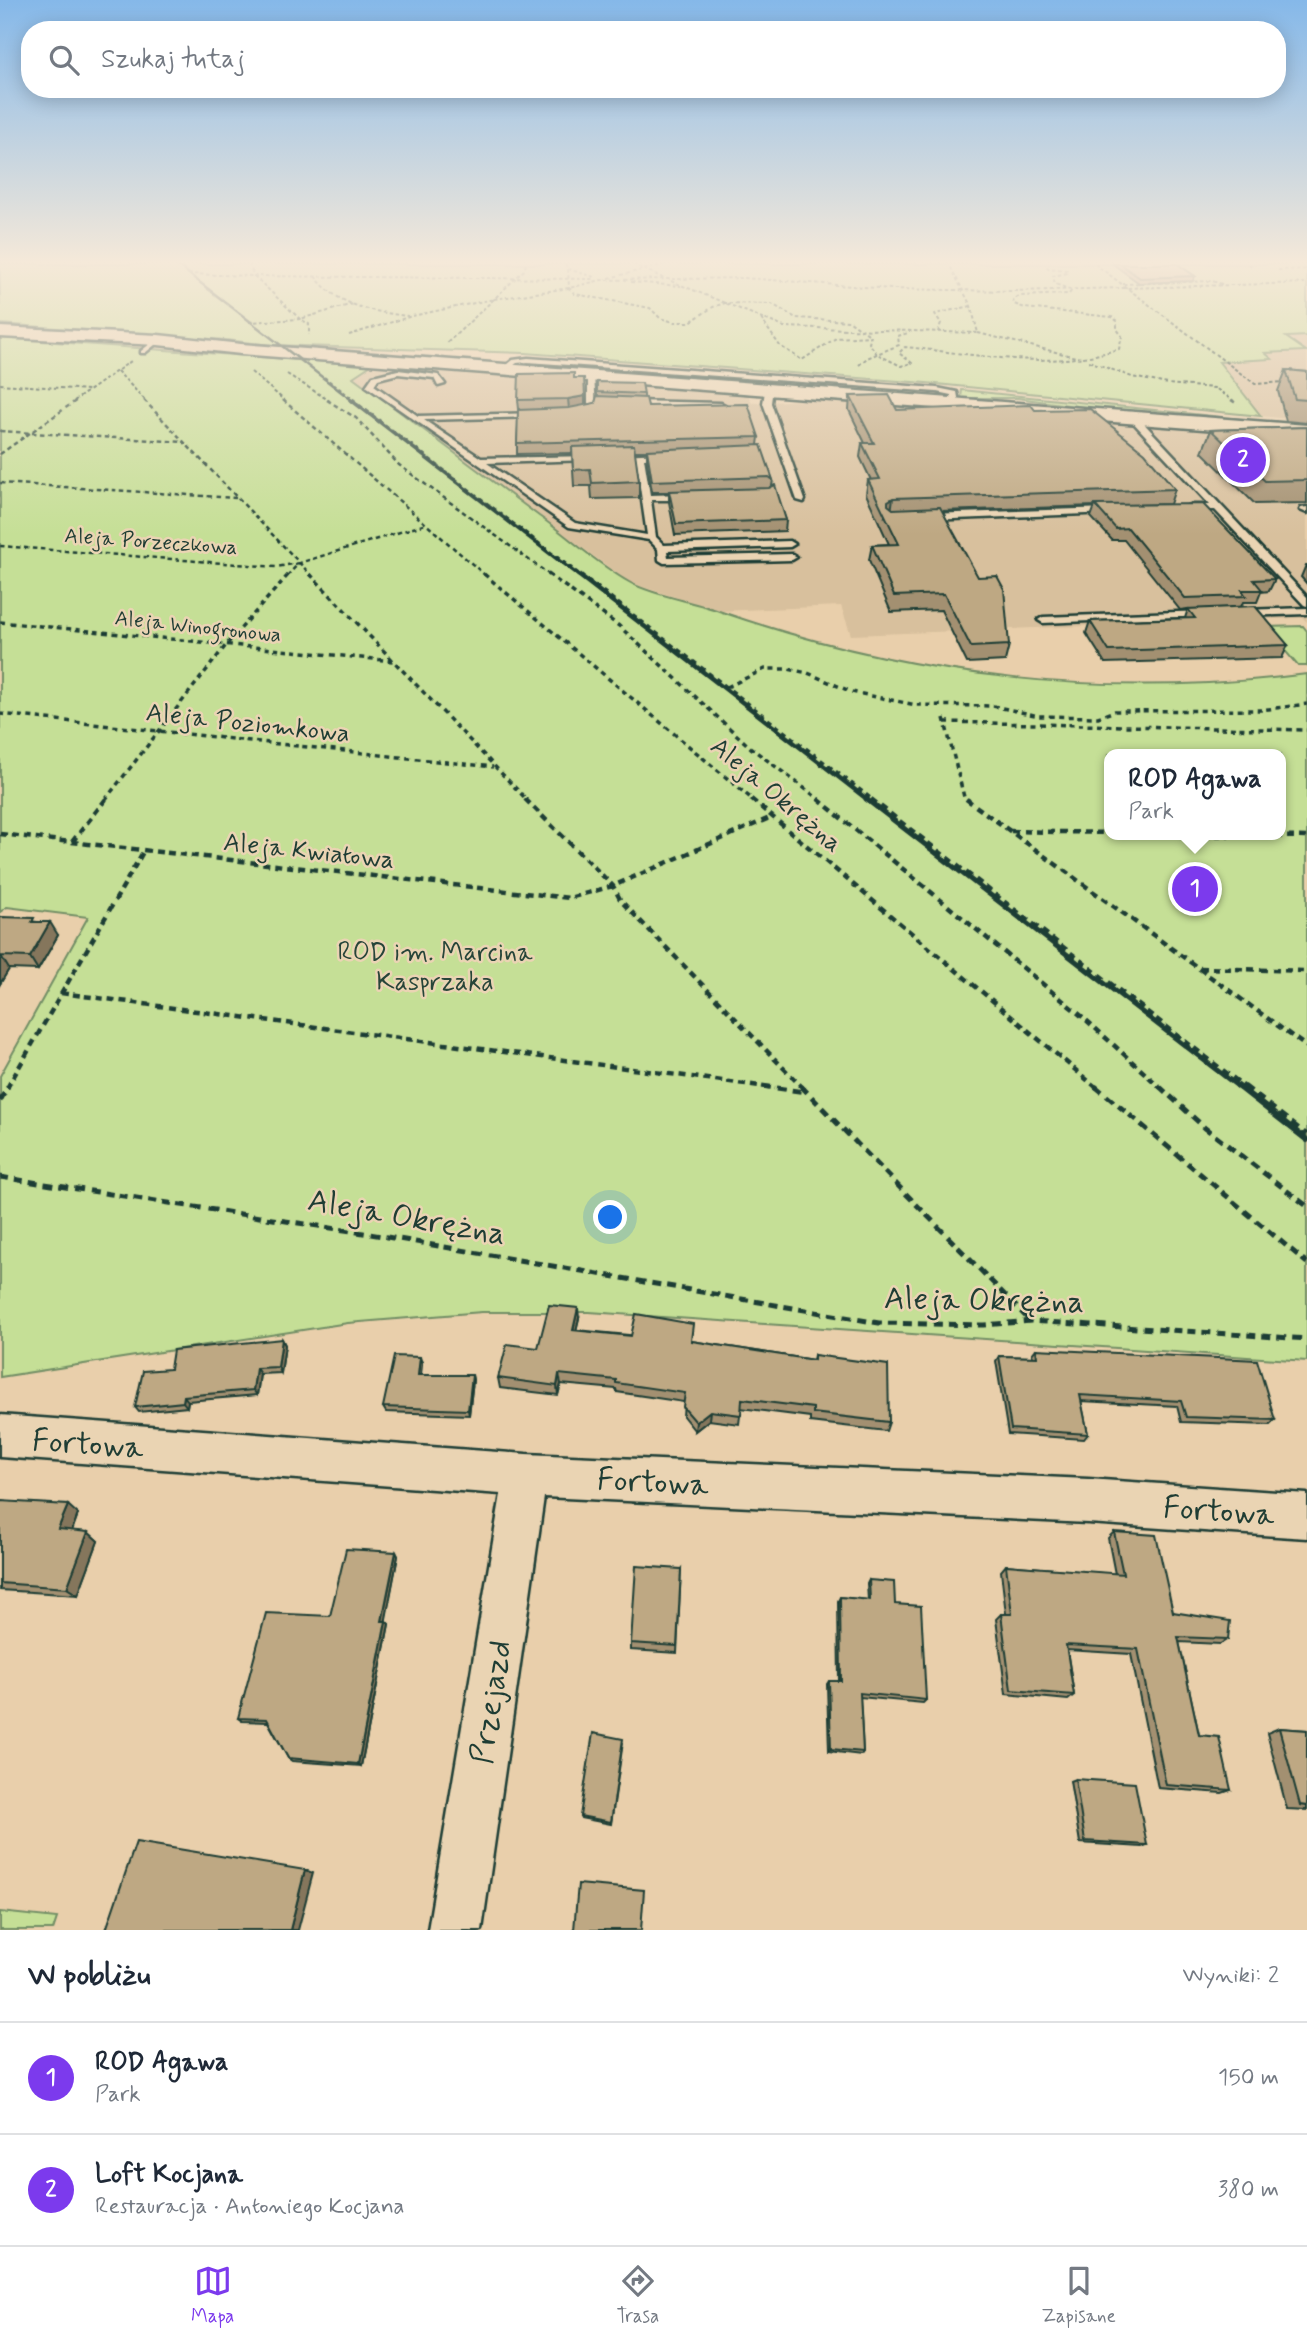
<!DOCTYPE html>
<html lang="pl">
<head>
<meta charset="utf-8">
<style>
	:root { --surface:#fff; --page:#f6f6f7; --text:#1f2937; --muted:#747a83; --line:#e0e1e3; --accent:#7c3aed }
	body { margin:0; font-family:Mynerve,sans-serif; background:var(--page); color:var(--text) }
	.you { position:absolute; left:611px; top:1218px; width:24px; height:24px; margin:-18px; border:5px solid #fff; border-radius:50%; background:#1a73e8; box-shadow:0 0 0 10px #1a73e833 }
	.badge { display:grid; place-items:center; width:46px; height:46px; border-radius:50%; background:var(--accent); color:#fff; font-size:23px; font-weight:700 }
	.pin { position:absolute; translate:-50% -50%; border:4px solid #fff; box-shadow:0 2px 7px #0006 }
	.popup { position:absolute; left:1104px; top:749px; width:182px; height:91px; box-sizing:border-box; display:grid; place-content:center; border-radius:14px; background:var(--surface); filter:drop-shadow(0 2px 5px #0005); font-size:23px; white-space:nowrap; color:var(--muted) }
	.popup b { font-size:26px; color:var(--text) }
	.popup::after { content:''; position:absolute; left:50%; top:100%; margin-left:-14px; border:14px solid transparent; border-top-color:var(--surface) }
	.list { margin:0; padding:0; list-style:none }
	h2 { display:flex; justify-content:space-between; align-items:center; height:91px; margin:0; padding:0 28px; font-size:30px }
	h2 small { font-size:23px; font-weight:400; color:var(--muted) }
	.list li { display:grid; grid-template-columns:46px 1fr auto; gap:21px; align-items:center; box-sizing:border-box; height:112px; padding:0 28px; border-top:2px solid var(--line) }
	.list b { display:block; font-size:26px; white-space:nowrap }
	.list p { margin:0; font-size:23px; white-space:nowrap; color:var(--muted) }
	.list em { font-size:23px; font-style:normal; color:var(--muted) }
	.icon { flex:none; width:38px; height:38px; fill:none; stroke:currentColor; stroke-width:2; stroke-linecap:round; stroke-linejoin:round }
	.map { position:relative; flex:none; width:1307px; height:1930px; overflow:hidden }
	.search { position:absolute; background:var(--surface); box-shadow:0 4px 18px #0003; left:21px; right:21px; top:21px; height:77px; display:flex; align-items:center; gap:18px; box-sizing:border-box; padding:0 24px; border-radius:28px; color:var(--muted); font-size:26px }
	.sheet { height:315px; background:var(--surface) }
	nav { display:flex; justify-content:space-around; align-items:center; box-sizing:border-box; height:98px; border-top:2px solid var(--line); background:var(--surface); font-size:19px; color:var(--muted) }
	nav a { display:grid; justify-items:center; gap:4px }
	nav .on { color:var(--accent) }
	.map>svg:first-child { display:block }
	.built { fill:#d8c09d }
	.green { fill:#c5df96; stroke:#728e65; stroke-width:2; fill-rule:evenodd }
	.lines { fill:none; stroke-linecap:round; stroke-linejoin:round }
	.service-casing { stroke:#1f3d34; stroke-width:5 }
	.minor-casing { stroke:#1f3d34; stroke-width:5 }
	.tertiary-casing { stroke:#1f3d34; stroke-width:5 }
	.path-far4 { stroke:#1f3d34; stroke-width:2; stroke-dasharray:3.5 2.5; stroke-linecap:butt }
	.path-far3 { stroke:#1f3d34; stroke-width:2.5; stroke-dasharray:4.5 3.5; stroke-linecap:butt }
	.path-far2 { stroke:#1f3d34; stroke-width:3.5; stroke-dasharray:5 4.5; stroke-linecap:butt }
	.path-far1 { stroke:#1f3d34; stroke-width:4.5; stroke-dasharray:7 5; stroke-linecap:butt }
	.path { stroke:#1f3d34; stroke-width:5; stroke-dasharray:9 6; stroke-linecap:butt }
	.service { fill:#ead4b3; fill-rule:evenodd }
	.minor { fill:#ead4b3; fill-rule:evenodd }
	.tertiary { fill:#ead4b3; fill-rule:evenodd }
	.rail-far4 { stroke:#1f3d34; stroke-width:2.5 }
	.rail-far3 { stroke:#1f3d34; stroke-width:3.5 }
	.rail-far2 { stroke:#1f3d34; stroke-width:4.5 }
	.rail-far1 { stroke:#1f3d34; stroke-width:5 }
	.rail { stroke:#1f3d34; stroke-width:6 }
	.wall { fill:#a39071; stroke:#1f3d34; stroke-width:2 }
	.shaded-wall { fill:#85765c; stroke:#1f3d34; stroke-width:2 }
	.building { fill:#bea883; stroke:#1f3d34; stroke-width:2 }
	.labels { text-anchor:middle; stroke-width:5; stroke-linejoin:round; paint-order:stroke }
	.far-street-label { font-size:21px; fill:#1f3d34; stroke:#ead4b3 }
	.street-label { font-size:26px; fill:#1f3d34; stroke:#ead4b3 }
	.park-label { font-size:26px; fill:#274539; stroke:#ead4b3 }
	.near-street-label { font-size:32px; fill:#1f3d34; stroke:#ead4b3 }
</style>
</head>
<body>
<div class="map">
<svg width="1307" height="1930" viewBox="0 0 1307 1930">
	<rect width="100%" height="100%" fill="#e9cfab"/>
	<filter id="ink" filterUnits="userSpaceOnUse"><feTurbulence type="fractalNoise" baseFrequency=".0143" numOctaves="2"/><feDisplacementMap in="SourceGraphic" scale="14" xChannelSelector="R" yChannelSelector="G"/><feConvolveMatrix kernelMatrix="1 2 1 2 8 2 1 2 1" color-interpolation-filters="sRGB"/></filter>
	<g filter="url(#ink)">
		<!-- built -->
		<path class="built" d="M1307 336V421L1261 416 1218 362 1271 359 1264 353 1305 351 1285 337Z
			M371 365 747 393 752 403 823 399 1307 438V622L1303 618 851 635 841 606 720 611 630 583 352 377Z"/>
		<!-- green -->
		<path class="green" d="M0 264H1307V336L1286 337 1306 351 1265 353 1272 359 1219 362 1261 416 926 383 525 353 271 345 226 340 0 324Z
			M0 338 371 365 353 377C415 423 477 470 539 516 569 537 597 564 629 582 649 594 695 602 719 611 913 678 1103 700 1307 674V1361L589 1312H482L348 1323 0 1377V1076L88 917 7 907 0 912ZM1109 754H1281V835H1109Z
			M962 390 1251 420 1111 411 1018 398H961Z
			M1303 626 1307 631V666H1298L1265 627Z
			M0 1912 57 1918 53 1930H0Z"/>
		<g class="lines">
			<!-- service casing -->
			<g class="service-casing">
				<path id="service" d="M156 339 161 340 145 353H141V351Z
					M528 358 937 388 957 392 959 403 952 405 951 395 937 392 528 362 517 363 507 370 502 369 513 360Z
					M398 370 438 375 445 384 438 386 434 378 398 374 378 379 374 385 418 416 538 413V417H535L424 420 481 458 594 456V460H591L487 463 575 523 647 535 636 459H618L614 457 618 455 664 453H667V457L644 458 650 495 686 494 690 497 686 500H651L656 537 664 545 790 541 795 544 790 547 667 551 668 557 792 554 797 557 792 560 664 563 659 560 658 549 649 540 569 527 366 386 373 376Z
					M588 374 594 375 596 409 579 414H576V410L588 408Z
					M766 386 773 388 771 403 805 500 804 502 797 500 763 403Z
					M630 401 721 403 725 405 721 407 627 405V401Z
					M1130 415H1136L1307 597V606L1304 605 1215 510H1187V506L1190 505H1210L1130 419Z
					M1307 507V513L1300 510 1301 508Z
					M1110 508 1113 509V513L928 520 924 517 928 514Z
					M1307 608V614L1242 616 1237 613 1242 610Z
					M1204 611 1207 612V616L1043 623 1038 620 1043 617Z"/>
			</g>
			<!-- minor casing -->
			<g class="minor-casing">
				<path id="minor" d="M0 1415 526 1454 1088 1479 1307 1494V1538L1088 1523 544 1497 482 1930H428L501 1494 0 1457Z"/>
			</g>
			<!-- tertiary casing -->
			<g class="tertiary-casing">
				<path id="tertiary" d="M0 327 158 335 241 344 1307 425V437L241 354 158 345 0 337Z"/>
			</g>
			<!-- path-far4 -->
			<path class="path-far4" d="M249 264 254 276 593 279
				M526 264 524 270 494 299 569 288 601 280 745 278 891 289 1013 291 1307 283
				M565 264 568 269 569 288 575 294 650 308 660 318 674 322H690L713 307 725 303 772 304 796 318 850 321 871 336 869 343 877 354 901 366 912 363 899 353 905 347C977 354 1048 371 1119 349L1122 336 1117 329V321L1112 317 1025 308 1014 304 1013 300 1019 296 1069 294 1072 290 1055 284 1053 276 1067 273V270L1048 268 1046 264
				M633 264 663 278
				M1095 264 1255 384 1285 382
				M1249 264 1251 266
				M568 269 594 277
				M1278 270 1307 269
				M188 274 254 276 300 319 309 324V335
				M315 276C337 306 373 312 408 316
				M609 278 666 264
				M671 281 784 327 978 333 971 306 949 264
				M631 282 681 286
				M1123 284 1212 281 1222 284
				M761 319 780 346 802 360 836 338 870 336
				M249 322 300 319 353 304
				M938 332 941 323 935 314 971 306
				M978 333 1080 358
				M349 335 412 316 494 299 446 344
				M1089 361 1132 377 1168 384 1215 388 1234 401
				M859 365 867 358 899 345 898 336 908 333
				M117 371 146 401
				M251 372 285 401
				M287 374 330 401
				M324 377 356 401
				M0 384 89 390
				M74 401 131 361"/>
			<!-- path-far3 -->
			<path class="path-far3" d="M144 400 312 576
				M283 400 486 576
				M327 400 356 418 399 465 551 576
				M353 400 582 576
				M1231 400 1236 403
				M0 431 184 442
				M0 454 77 400
				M0 483 237 498
				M0 546 276 567 299 563
				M287 576 299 563 426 524"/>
			<!-- path-far2 -->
			<path class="path-far2" d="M310 574 527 800
				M484 574 753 800
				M548 574 619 626 751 748 820 800
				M580 574 873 800
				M0 622 393 661
				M727 687 765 669H788L808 673 852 692 916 705 993 706 1039 716 1098 717 1115 711 1261 710 1307 704
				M0 714 493 767
				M944 718 964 797 969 800
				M945 722 1307 730
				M105 800 227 644 289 574"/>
			<!-- path-far1 -->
			<path class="path-far1" d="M525 799 613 886 621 901 803 1088
				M751 799 1097 1088
				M818 799 1084 1018 1161 1088
				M871 799 1246 1088
				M966 799 1307 1047
				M1011 831 1109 833
				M0 834 569 898 613 886 774 816
				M1191 835 1307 837
				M72 842 106 799
				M1200 968 1307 971
				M61 993 775 1088
				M7 1088 143 852"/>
			<!-- path -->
			<path class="path" d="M762 1086 805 1092
				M801 1086 1030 1321
				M1095 1086 1307 1263
				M1159 1086 1205 1128 1307 1206
				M1244 1086 1307 1135
				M0 1101 8 1086
				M0 1177 370 1234 879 1323 984 1325 1031 1321 1307 1339"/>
			<!-- service -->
			<use href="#service" class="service"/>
			<!-- minor -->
			<use href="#minor" class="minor"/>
			<!-- tertiary -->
			<use href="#tertiary" class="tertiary"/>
			<!-- rail-far4 -->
			<path class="rail-far4" d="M176 264 353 401"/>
			<!-- rail-far3 -->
			<path class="rail-far3" d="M351 400 579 576"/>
			<!-- rail-far2 -->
			<path class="rail-far2" d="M577 574 868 800"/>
			<!-- rail-far1 -->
			<path class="rail-far1" d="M866 799 1240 1088"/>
			<!-- rail -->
			<path class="rail" d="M1238 1086 1307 1140"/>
		</g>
		<!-- wall -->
		<path class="wall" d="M1113 264H1177L1195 276 1193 281 1139 283Z
			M1286 370 1307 372V423L1286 421 1278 391Z
			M574 378 585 405 595 403 597 396V382L644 394V398L648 406 759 437 758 445 773 480 772 486 786 520 785 531 675 535 669 502V492H652L647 461V451H634L639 481V498L592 499 591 486H574L572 453 517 454V443L519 409 518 400Z
			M850 396 897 410H1035L1175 489 1170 504 1132 505 1275 579 1269 591 1261 592 1257 602H1243L1241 607 1288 645 1282 658 1105 663 1086 633 1090 621 1185 618 1188 609 1180 610 1124 540H1112L1091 517 1095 506 942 511 1009 645 1005 661 967 663 941 610 891 612 869 560 872 545 889 544 866 494 868 480H871L860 457 862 443H865L849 410Z
			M1307 427V503L1255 504 1202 452 1211 430Z
			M1306 565H1307V584L1301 577Z
			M0 917 37 922 58 935 38 970 9 969 0 984Z
			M579 1318 576 1330 692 1341 813 1360 814 1355 889 1422 886 1431 810 1422V1417L741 1408 739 1424 709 1420 695 1431 683 1416 684 1402 617 1392 616 1389 561 1384 558 1395 500 1388 498 1378Z
			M282 1339 285 1345 281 1373 260 1374 257 1395 188 1401 187 1407 139 1412 135 1407Z
			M1036 1349 1275 1420 1270 1425 1181 1422 1177 1406 1081 1401 1088 1434 1084 1439 1008 1434 996 1361 999 1356 1033 1357 1032 1354Z
			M422 1363 421 1375H472L473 1380 469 1415 386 1412 383 1407Z
			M0 1501 78 1514 72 1531 88 1532 98 1541 78 1595 0 1590Z
			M1114 1532 1173 1612 1228 1639 1220 1644 1179 1642 1199 1735 1231 1790 1222 1793 1158 1788 1131 1654 1067 1650 1074 1695 1068 1700 1006 1694 996 1619 1001 1614H1006L1001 1571 1006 1565 1115 1574 1108 1538Z
			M396 1552 398 1556 385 1621 389 1624 361 1766 292 1761 288 1758 268 1722 242 1721 238 1718 330 1616Z
			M681 1569 677 1653 631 1650V1643Z
			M869 1580 895 1604 926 1700 923 1703 860 1697 863 1752 861 1755 829 1751 827 1684 829 1681H839L838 1601 840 1597 868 1600 867 1584Z
			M1279 1728 1307 1730V1810L1287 1809 1267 1733Z
			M623 1742 611 1824 581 1818 580 1816Z
			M1075 1779 1147 1845 1142 1847 1080 1843 1070 1781Z"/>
		<!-- shaded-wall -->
		<path class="shaded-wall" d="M585 396V406L569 409 568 399Z
			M893 498 891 512 885 516 888 501Z
			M50 922 58 935 38 970 30 957Z
			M1 956 9 969 0 984V958Z
			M578 1308 579 1318 574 1340 573 1330Z
			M282 1339 285 1345 281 1373 278 1367Z
			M420 1357 422 1363 420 1380 418 1375Z
			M256 1368 260 1374 257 1395 253 1390Z
			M559 1374 561 1384 558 1395 557 1386Z
			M472 1375 473 1380 469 1415 468 1410Z
			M184 1396 188 1401 187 1407 183 1402Z
			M710 1411 709 1420 695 1431 696 1422Z
			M68 1505 78 1514 69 1538 58 1529Z
			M88 1532 98 1541 78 1595 67 1588Z
			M396 1552 398 1556 385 1624 382 1621Z
			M386 1621 389 1624 361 1766 358 1764Z
			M305 1870 313 1873 298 1930H290Z"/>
		<!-- building -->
		<path class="building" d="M1120 264H1177L1195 276 1140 278Z
			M1286 370 1307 372V400L1295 399Z
			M574 373V378H584L585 396 568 399 518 400 519 374Z
			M597 382 642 383 644 394 597 392Z
			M889 395 897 410 1031 405 1035 410 1090 409 1145 453 1175 489 893 498 888 501V505L893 509 940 507 978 577 997 576 1004 589 1009 645 971 647 944 594 894 596 872 545 899 544 868 480 880 479 862 443H874L850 396Z
			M597 396 646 398 648 406 748 404 759 437 517 443 518 410 569 408 595 403Z
			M1307 427V480L1265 481 1211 430Z
			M634 445 639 481 592 483 590 469 573 470 572 447Z
			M761 445 773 480 769 477 652 481 647 450Z
			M775 485 786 520 676 524 669 491 769 488Z
			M1203 504 1275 579 1254 580 1262 590H1242L1246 596 1185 598 1128 528 1116 529 1095 505Z
			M1255 606 1288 645 1109 651 1090 621 1195 618 1188 609Z
			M0 917 34 918 32 922H50L30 957 1 956 0 958Z
			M549 1305 578 1308 573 1330 631 1336 636 1314 693 1324 691 1341 814 1360V1355L888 1365 889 1422 813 1413V1408L742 1399 741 1415 710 1411 696 1422 683 1407 685 1393 616 1383V1380L559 1374 557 1386 498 1378 507 1344 538 1348Z
			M282 1339 278 1367 256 1368 253 1390 184 1396 183 1402 135 1407 143 1371 170 1369 173 1350Z
			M1036 1349 1257 1360 1275 1420 1186 1417 1181 1401 1080 1395 1088 1434 1011 1429 999 1356 1037 1357Z
			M394 1356 420 1357 418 1375H472L468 1410 383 1407Z
			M0 1501 68 1505 58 1529 88 1532 67 1588 0 1583Z
			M1114 1532 1156 1535 1173 1612 1230 1621 1228 1639 1178 1637 1199 1735 1219 1737 1231 1790 1166 1785 1138 1649 1066 1645 1074 1695 1011 1690 1001 1614H1012L1006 1565 1123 1574Z
			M346 1549 396 1552 382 1621H386L358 1764 288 1758 267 1719 238 1718 266 1613 330 1616Z
			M636 1566 681 1569 677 1646 631 1643Z
			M869 1580 894 1582 895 1604 921 1606 926 1700 860 1693 863 1752 831 1749 829 1681H841L840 1597 870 1600Z
			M1279 1728 1307 1730V1806L1300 1805Z
			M593 1733 623 1739 611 1822 580 1816Z
			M1075 1779 1135 1783 1147 1845 1085 1841Z
			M136 1842 305 1870 290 1930H106Z
			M578 1884 644 1890 641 1930H574Z"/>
	</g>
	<!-- sky -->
	<linearGradient id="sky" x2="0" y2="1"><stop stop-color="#85b8e9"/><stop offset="0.49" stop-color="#f5e9d9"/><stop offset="1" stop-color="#f5e9d9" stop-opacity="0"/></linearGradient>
	<rect width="1307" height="535" fill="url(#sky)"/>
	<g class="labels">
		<!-- far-street labels -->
		<g class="far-street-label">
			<text transform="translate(151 541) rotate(4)" y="7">Aleja Porzeczkowa</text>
			<text transform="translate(198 626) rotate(6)" y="7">Aleja Winogronowa</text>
		</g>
		<!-- street labels -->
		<g class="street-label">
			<text transform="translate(248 722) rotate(6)" y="9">Aleja Poziomkowa</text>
			<text transform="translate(777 794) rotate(40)" y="9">Aleja Okrężna</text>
			<text transform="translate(309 850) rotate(6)" y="9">Aleja Kwiatowa</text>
		</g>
		<!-- park labels -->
		<g class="park-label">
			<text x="435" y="960">ROD im. Marcina<tspan x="435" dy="30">Kasprzaka</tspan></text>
		</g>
		<!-- near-street labels -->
		<g class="near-street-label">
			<text transform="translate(407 1216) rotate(10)" y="11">Aleja Okrężna</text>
			<text transform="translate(984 1299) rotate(1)" y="11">Aleja Okrężna</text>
			<text transform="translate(88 1443) rotate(4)" y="11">Fortowa</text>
			<text transform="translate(653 1481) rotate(3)" y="11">Fortowa</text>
			<text transform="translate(1219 1510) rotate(4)" y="11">Fortowa</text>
			<text transform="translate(490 1702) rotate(-81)" y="11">Przejazd</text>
		</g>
	</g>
</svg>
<div class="you"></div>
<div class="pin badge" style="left:1195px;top:889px">1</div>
<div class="popup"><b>ROD Agawa</b>Park</div>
<div class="pin badge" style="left:1243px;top:460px">2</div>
<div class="search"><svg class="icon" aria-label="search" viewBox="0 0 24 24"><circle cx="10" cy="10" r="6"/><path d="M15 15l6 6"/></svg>Szukaj tutaj</div>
</div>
<section class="sheet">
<h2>W pobliżu<small>Wyniki: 2</small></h2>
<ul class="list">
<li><span class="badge">1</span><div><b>ROD Agawa</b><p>Park</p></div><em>150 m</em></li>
<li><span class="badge">2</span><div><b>Loft Kocjana</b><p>Restauracja · Antoniego Kocjana</p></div><em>380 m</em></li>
</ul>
</section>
<nav>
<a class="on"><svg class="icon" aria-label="map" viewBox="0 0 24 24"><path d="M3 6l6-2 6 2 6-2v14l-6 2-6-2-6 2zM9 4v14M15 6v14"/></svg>Mapa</a>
<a><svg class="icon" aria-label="directions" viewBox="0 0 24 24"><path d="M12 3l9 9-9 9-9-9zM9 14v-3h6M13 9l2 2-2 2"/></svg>Trasa</a>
<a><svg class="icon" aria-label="saved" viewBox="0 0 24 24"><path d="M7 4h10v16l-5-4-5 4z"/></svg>Zapisane</a>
</nav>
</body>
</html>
